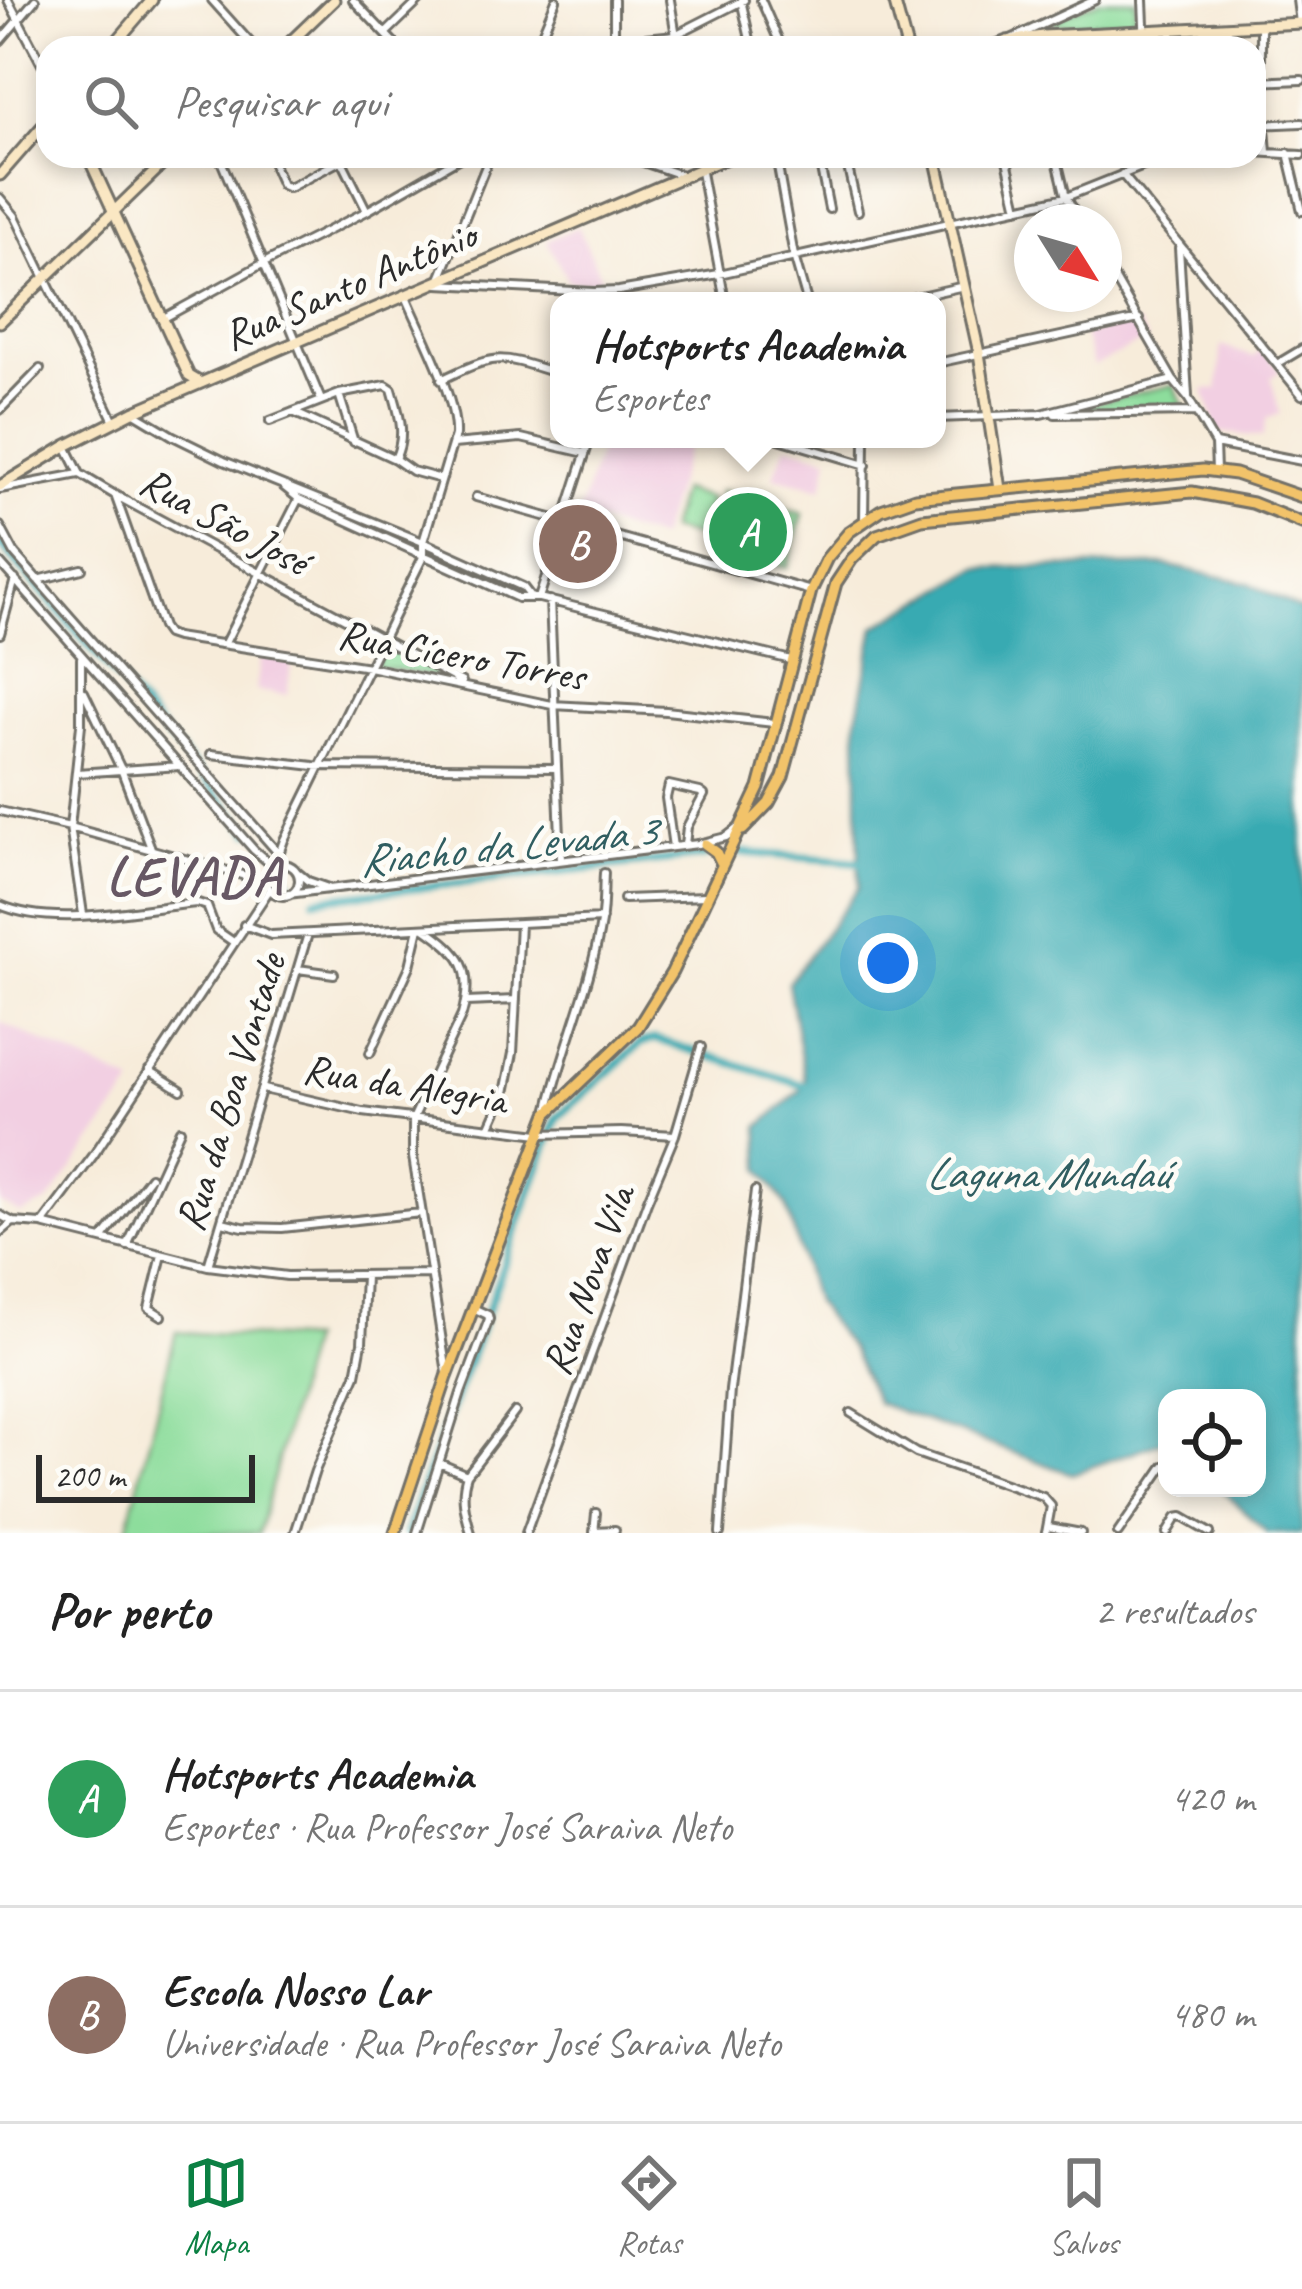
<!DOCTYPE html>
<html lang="pt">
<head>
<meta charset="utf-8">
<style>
	:root { --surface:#fff; --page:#f2f2f2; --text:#222; --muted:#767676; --line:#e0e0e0; --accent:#0b8043 }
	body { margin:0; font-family:Caveat,sans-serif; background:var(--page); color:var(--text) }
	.controls { position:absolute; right:36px; bottom:36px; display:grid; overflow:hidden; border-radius:24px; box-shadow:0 6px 18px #0003 }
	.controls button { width:108px; height:108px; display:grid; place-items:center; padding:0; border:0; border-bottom:3px solid var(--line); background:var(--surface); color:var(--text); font:60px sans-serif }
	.compass { position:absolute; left:1014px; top:204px; width:108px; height:108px; border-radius:50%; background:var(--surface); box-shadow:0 6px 18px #0003; rotate:127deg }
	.scale { position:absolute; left:36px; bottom:30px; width:219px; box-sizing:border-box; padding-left:12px; border:6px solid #2b2b2b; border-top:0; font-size:33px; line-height:42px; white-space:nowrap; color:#2b2b2b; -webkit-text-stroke:9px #fdfcf7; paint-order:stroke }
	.you { position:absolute; left:888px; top:963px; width:42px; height:42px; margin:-30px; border:9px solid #fff; border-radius:50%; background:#1a73e8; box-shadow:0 0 0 18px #1a73e833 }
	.badge { display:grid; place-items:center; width:78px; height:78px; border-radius:50%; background:var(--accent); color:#fff; font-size:39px; font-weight:700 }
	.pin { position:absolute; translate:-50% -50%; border:6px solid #fff; box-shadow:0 3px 12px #0006 }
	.popup { position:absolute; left:550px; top:292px; width:396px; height:156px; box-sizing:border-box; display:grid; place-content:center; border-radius:24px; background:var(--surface); filter:drop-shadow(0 3px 9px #0005); font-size:39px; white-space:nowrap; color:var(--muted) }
	.popup b { font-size:45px; color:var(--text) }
	.popup::after { content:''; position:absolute; left:50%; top:100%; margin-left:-24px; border:24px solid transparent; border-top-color:var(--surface) }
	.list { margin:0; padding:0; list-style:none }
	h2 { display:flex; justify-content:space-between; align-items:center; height:156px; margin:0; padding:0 48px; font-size:51px }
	h2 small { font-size:39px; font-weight:400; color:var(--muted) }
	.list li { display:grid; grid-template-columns:78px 1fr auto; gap:36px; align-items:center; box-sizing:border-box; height:216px; padding:0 48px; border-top:3px solid var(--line) }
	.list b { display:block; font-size:45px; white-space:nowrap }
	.list p { margin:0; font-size:39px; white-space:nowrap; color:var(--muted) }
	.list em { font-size:39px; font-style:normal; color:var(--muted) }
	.icon { flex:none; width:66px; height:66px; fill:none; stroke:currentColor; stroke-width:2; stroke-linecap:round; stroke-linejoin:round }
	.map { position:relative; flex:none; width:1302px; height:1533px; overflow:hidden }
	.search { position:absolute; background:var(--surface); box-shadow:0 6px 18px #0003; left:36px; right:36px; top:36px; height:132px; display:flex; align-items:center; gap:30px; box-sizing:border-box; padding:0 42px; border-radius:36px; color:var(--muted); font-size:45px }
	.sheet { height:588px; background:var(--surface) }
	nav { display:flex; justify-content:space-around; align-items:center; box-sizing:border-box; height:168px; border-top:3px solid var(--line); background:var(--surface); font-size:33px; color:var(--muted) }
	nav a { display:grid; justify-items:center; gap:6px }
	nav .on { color:var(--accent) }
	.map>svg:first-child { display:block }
	.built { fill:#f2cfe2 }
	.green { fill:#8ddd9c; stroke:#5c8464; stroke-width:3 }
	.water { fill:#38aab2; stroke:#326a6e; stroke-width:3 }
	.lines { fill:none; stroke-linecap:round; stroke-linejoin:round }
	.canal { stroke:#38aab2; stroke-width:8 }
	.street-casing { stroke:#726f68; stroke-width:12 }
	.secondary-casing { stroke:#726f68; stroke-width:15 }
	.primary-casing { stroke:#726f68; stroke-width:15 }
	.street { stroke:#fff; stroke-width:6 }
	.secondary { stroke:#fae7c3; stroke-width:9 }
	.primary { stroke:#f2c36a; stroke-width:9 }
	.labels { text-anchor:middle; stroke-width:10; stroke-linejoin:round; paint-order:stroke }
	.street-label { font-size:42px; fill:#2b2b2b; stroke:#fdfcf7 }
	.water-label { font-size:45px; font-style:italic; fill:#305e61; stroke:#fdfcf7 }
	.district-label { font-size:54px; font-weight:bold; letter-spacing:3px; fill:#675864; stroke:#fdfcf7 }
</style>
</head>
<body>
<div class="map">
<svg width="1302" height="1533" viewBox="0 0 1302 1533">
	<rect width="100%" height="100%" fill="#fdfcf7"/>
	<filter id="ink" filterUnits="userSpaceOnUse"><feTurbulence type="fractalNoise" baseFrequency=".00833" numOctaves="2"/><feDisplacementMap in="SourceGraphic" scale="24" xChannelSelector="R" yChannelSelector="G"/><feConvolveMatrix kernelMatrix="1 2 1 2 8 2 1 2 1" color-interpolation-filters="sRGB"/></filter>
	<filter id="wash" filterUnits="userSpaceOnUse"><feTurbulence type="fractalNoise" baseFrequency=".004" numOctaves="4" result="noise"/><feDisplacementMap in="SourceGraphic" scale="48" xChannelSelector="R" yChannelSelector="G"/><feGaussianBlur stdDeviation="2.7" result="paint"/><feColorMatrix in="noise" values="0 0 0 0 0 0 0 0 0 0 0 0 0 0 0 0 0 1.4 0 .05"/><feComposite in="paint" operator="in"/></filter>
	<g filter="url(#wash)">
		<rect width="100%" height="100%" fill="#f7ecda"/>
		<!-- built -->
		<path class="built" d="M578 227 601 277 597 284 568 281 547 241Z
			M1138 323 1148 339 1094 366 1084 335Z
			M1221 346 1254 357 1261 349 1280 371 1271 378 1280 414 1267 418 1263 437 1218 432 1204 390 1218 389Z
			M603 439H660L688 447 659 539 578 516Z
			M786 445 829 457 823 488 773 477Z
			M261 653 292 658 287 695 256 691Z
			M0 1022 134 1084 48 1202 21 1214 0 1203Z"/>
		<!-- green -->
		<path class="green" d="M1101 0H1136L1135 21 1054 25V18Z
			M1174 385 1183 405 1179 407 1070 411 1074 407Z
			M681 490 710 499 699 538 669 530Z
			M721 491 803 514 787 568 705 545Z
			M386 641 454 680 374 666Z
			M176 1332 309 1340 259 1533H126Z"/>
		<!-- water -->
		<path class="water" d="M1165 565 1249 583 1302 611V1533H1267L1219 1488H1257V1398H1167V1440L1072 1474 877 1403 851 1349 814 1302 786 1205 761 1170 759 1127 806 1085 788 983 859 887 857 719 875 627 979 568Z"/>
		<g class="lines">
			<!-- canal -->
			<path class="canal" d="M0 543 250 832
				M736 852 859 862
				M278 868 289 879
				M315 899 706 856
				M406 1533 557 1118 641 1043 655 1039 806 1086"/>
		</g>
	</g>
	<g filter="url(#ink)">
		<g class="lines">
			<!-- street casing -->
			<g class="street-casing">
				<path id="street" d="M8 0 48 76
					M212 0 255 48
					M353 0 399 48
					M670 0 678 48
					M741 0 752 48
					M761 0 782 48
					M1143 0 1145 48
					M1297 0 1300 23
					M1261 25V82L1267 152
					M386 33 420 0
					M1011 39 1095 0
					M0 41 35 0
					M614 42V0
					M537 44 567 46 675 35 744 0
					M536 48 556 0
					M1171 48V30
					M1254 82 1302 80
					M1254 125 1302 123
					M1254 152 1302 155
					M1288 153 1302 211
					M219 156 321 400
					M275 156 274 167 282 185 289 188 349 156
					M332 156 341 159 367 211
					M490 156 438 284 594 292 619 291 719 274 1066 197 1149 164 1177 156
					M626 156 684 176
					M698 156 725 301
					M776 156 794 256 807 301
					M1006 156 1018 208
					M1056 156 1066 197 1081 222
					M846 159 858 211
					M1122 174 1302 395
					M0 198 15 216 114 421
					M829 209 821 169 824 164 846 159
					M1179 248 1188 396
					M1104 260 1173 380 1188 398 1215 444 1216 471
					M898 301 964 286
					M162 319 264 263 367 211 463 156
					M937 363 1139 319
					M1277 364 1302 349
					M441 380C499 352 499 355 559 374
					M339 394 354 442
					M0 410 40 369
					M133 412 173 436 224 461 423 542 523 587 530 596
					M293 412 395 459 412 471 441 479
					M1055 414 1195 412
					M937 418 1041 414 1173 380
					M270 421 339 394 386 385 392 389C399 414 407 434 395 459
					M779 439 866 465
					M453 444 521 438 585 453
					M1215 444 1302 461
					M66 446 80 474 115 495 462 682
					M283 486 299 499 518 598H539L791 660
					M0 489 79 474
					M115 495 162 627 167 634 176 637 369 667 552 705 666 711 774 723
					M476 497 811 591
					M864 520 865 439
					M0 526 15 554 279 854
					M0 563 254 850 274 867
					M38 580 82 569
					M539 598 590 439
					M550 600 561 860
					M0 634 15 579
					M225 643 298 500
					M81 658V725L70 827 83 914
					M84 692 121 769 151 848
					M211 754 314 766 556 768
					M77 773 180 766
					M0 811 70 827 267 882
					M673 847 666 798 669 785 700 792 704 795 687 827 685 845
					M280 864 279 854 284 840 423 557V542L455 435C457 398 421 332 406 296
					M267 880a16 16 0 1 1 32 0a16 16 0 1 1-32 0Z
					M297 872 308 881 328 888
					M288 894 698 844 726 837 739 827
					M624 899 706 896
					M0 905C56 929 138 908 198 903L207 906 216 930 232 941
					M244 925 271 935 602 919
					M425 928C461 953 475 969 462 1015L413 1119V1157L447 1373
					M298 969 334 974
					M466 1002 516 1000
					M370 1053 410 966 419 928
					M149 1070 181 1090
					M263 1089 363 1112 539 1134 621 1132 675 1135
					M549 1108C564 1045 591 985 601 922 604 906 603 889 604 873
					M490 1126 505 1093 513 1053 520 924
					M0 1215 13 1222 42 1224 208 1266 287 1276 431 1274
					M222 1222 243 1227 282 1228 421 1213
					M43 1223 93 1156 270 889
					M0 1233 13 1222
					M102 1239 150 1177
					M127 1246 180 1130
					M208 1266 308 934
					M162 1316 149 1308 162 1255
					M851 1413 916 1453 1043 1497 1051 1506 1046 1533
					M439 1463 467 1475
					M1049 1527 1081 1533
					M594 1531 615 1530
					M295 1533 315 1471 356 1375 362 1343 365 1276
					M417 1533 461 1393 489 1319 488 1315 473 1308
					M471 1533C465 1513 460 1495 467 1475L515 1412
					M526 1533 647 1202 675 1135 701 1047
					M594 1533 596 1513
					M720 1533 730 1390 755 1191
					M1118 1533 1164 1466
					M1167 1533 1176 1518 1182 1517 1210 1533"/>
			</g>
			<!-- secondary casing -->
			<g class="secondary-casing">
				<path id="secondary" d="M894 0 907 48
					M111 48 152 0
					M284 48 334 0
					M989 48 1007 41 1043 36 1302 23
					M88 156 189 376 201 383
					M935 156 979 353 1000 489
					M0 175 48 120
					M0 322 171 156
					M0 486 66 446 133 412 731 156"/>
			</g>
			<!-- primary casing -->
			<g class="primary-casing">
				<path id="primary" d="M743 830 769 803 783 777 836 583 852 559 877 535 922 519 1192 492 1252 503 1302 523
					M705 844 716 852 721 862
					M395 1533 447 1377 548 1113 638 1027 672 972 759 788 811 591 827 558 849 532 881 510 915 498 1203 470 1235 474 1302 497"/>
			</g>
			<!-- street -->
			<use href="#street" class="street"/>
			<!-- secondary -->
			<use href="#secondary" class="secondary"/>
			<!-- primary -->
			<use href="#primary" class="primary"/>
		</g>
	</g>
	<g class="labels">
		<!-- street labels -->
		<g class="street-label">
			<text transform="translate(349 284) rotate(-23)" y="15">Rua Santo Antônio</text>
			<text transform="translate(225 520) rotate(28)" y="15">Rua São José</text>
			<text transform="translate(462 654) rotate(10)" y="15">Rua Cícero Torres</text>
			<text transform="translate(405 1083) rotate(9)" y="15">Rua da Alegria</text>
			<text transform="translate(229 1092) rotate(-73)" y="15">Rua da Boa Vontade</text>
			<text transform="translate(587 1280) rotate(-70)" y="15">Rua Nova Vila</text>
		</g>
		<!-- water labels -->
		<g class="water-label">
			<text transform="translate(507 844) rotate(-6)" y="16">Riacho da Levada 3</text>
			<text x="1047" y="1188">Laguna Mundaú</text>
		</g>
		<!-- district labels -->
		<g class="district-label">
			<text x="195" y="894">LEVADA</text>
		</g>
	</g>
</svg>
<div class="controls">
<button><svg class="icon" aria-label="locate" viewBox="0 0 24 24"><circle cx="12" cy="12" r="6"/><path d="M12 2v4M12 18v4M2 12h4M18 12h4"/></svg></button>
</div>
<svg class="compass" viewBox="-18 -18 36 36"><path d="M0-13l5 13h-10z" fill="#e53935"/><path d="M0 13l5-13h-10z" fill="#767676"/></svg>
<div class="scale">200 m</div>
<div class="you"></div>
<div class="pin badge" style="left:748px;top:532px;background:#2e9e5b">A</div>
<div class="popup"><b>Hotsports Academia</b>Esportes</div>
<div class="pin badge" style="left:578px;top:544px;background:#8d6e63">B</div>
<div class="search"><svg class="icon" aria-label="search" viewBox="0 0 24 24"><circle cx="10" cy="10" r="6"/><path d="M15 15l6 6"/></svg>Pesquisar aqui</div>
</div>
<section class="sheet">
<h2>Por perto<small>2 resultados</small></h2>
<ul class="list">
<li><span class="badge" style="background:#2e9e5b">A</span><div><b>Hotsports Academia</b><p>Esportes · Rua Professor José Saraiva Neto</p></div><em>420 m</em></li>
<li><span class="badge" style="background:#8d6e63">B</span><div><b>Escola Nosso Lar</b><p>Universidade · Rua Professor José Saraiva Neto</p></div><em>480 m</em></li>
</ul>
</section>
<nav>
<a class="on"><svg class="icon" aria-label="map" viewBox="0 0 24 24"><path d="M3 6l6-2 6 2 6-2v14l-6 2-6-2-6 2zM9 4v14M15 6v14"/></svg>Mapa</a>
<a><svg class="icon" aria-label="directions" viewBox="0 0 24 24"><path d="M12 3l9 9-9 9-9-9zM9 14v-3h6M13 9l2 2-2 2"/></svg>Rotas</a>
<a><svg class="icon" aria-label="saved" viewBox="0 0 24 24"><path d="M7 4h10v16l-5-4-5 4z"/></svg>Salvos</a>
</nav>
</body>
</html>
